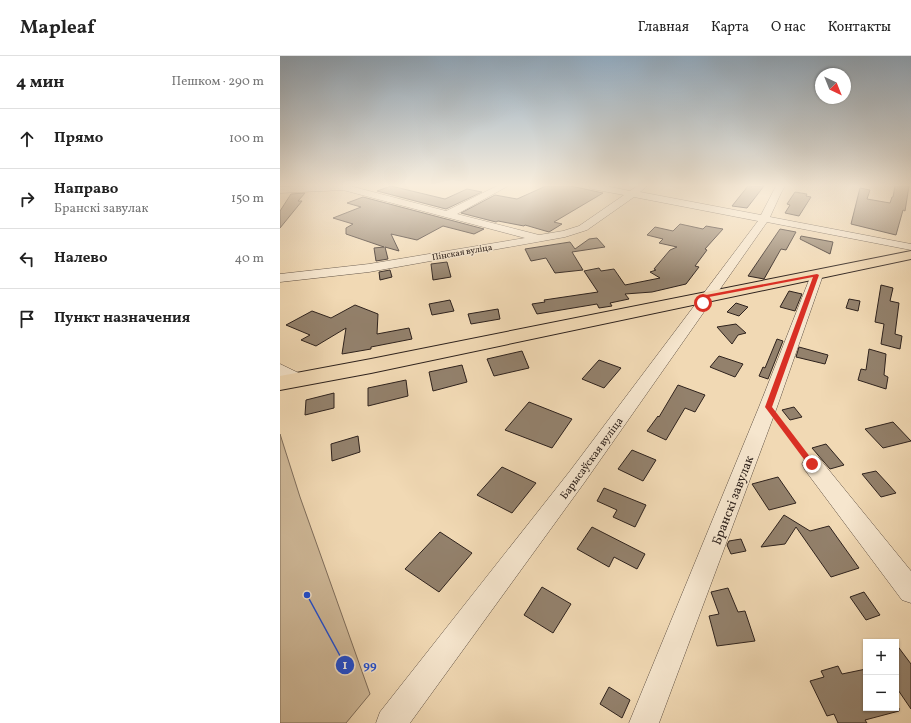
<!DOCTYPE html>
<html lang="ru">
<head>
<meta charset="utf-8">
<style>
	:root { --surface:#fff; --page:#f6f6f6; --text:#222; --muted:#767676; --line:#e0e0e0 }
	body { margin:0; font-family:Vollkorn,serif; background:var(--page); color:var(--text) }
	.controls { position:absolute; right:12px; bottom:12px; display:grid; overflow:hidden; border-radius:0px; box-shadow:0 1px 3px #0004 }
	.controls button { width:36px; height:36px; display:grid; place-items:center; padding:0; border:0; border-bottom:1px solid var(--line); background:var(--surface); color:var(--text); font:20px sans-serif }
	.compass { position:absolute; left:535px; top:12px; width:36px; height:36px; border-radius:50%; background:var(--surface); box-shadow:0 1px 3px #0004; rotate:137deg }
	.stop { position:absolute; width:12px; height:12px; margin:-9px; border:3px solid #d93025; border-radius:50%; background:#fff }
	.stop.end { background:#d93025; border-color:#fff; box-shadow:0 1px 4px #0008 }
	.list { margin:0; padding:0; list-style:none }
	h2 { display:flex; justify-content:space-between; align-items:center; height:52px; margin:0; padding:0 16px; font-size:17px }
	h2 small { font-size:13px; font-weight:400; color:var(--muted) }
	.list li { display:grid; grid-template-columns:26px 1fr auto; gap:12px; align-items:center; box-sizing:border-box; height:60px; padding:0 16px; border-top:1px solid var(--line) }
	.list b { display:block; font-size:15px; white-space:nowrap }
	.list p { margin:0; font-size:13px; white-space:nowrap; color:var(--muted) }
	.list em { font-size:13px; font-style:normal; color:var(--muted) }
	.icon { flex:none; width:22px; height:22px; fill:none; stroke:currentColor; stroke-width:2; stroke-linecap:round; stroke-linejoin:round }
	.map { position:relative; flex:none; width:631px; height:667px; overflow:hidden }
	header { display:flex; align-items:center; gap:24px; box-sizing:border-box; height:56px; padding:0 20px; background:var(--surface); border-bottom:1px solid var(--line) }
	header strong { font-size:19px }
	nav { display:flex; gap:22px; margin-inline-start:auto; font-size:14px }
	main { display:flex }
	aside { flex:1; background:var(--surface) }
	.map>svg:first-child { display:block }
	.green { fill:#d0ba9a; stroke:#7f6e5c }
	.building { fill:#93816c; stroke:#2e221d }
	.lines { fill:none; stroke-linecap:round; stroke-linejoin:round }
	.minor-casing { stroke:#5f5043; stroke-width:1 }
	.major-casing { stroke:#2e221d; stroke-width:2 }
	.path-far1 { stroke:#2e221d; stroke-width:2.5; stroke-dasharray:3 2; stroke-linecap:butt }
	.path { stroke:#2e221d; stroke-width:3; stroke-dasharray:3.5 2.5; stroke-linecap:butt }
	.minor { fill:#f6e6ce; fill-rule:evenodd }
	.major { fill:#f1d9b4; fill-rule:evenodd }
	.route { fill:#d93025 }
	.labels { text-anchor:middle; stroke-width:3; stroke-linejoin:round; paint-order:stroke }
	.far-street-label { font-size:9px; fill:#2e221d; stroke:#f6e6ce }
	.street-label { font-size:11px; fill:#2e221d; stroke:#f6e6ce }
	.near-street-label { font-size:13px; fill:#2e221d; stroke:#f6e6ce }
	.leader { fill:none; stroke:#1d4ed8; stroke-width:1.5 }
	.callout-dot { fill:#1d4ed8; stroke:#f6e6ce; stroke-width:1.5 }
	.mark-label { font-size:12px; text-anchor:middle; font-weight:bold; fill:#fff }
	.callout-label { font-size:12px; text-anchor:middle; font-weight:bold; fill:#1d4ed8; stroke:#f6e6ce; stroke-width:3; stroke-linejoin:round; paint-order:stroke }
</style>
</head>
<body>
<header>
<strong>Mapleaf</strong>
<nav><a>Главная</a><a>Карта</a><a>О нас</a><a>Контакты</a></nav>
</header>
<main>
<aside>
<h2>4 мин<small>Пешком · 290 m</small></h2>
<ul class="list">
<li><svg class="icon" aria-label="ahead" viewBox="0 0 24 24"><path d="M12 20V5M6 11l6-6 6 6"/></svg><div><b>Прямо</b></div><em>100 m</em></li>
<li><svg class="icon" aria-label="right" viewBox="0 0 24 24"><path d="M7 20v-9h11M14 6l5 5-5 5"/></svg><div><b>Направо</b><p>Бранскі завулак</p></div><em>150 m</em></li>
<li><svg class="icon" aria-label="left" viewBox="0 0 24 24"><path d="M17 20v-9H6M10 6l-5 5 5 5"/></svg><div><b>Налево</b></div><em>40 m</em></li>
<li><svg class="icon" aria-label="arrive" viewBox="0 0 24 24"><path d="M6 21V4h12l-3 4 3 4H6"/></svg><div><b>Пункт назначения</b></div></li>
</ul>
</aside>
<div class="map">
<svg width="631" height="667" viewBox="0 0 631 667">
	<rect width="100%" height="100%" fill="#f1d9b4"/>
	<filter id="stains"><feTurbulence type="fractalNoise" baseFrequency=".005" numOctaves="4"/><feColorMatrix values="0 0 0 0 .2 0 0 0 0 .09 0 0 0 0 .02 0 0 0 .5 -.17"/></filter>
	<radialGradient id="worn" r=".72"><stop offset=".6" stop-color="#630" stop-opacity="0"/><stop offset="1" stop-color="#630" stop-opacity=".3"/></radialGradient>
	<!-- green -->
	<path class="green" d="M0 378 20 441 90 638 66 667H0Z"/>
	<!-- building -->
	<path class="building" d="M111 130 165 143 187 133 202 136 166 153 97 135Z
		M266 130H291L323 137 274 166 282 168 269 176 245 169 244 170 218 165 216 166 181 157 215 139 237 143Z
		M468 130H484L467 152 452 150Z
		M615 130H629L625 155 623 154 616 179 571 168 580 132 590 134 587 143 610 147 612 141H613Z
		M515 136 527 138 526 140 531 141 519 160 505 157 510 149 507 148Z
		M25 137 18 145H22L0 172V155L11 138Z
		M83 141 204 173 194 178 163 170 137 184 111 178 119 195 105 191 108 203 96 205 94 192 104 191 66 178V172L73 168 53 162 81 151 67 147Z
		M400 168 423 173 426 170 443 173 425 193 427 194 415 210 419 211 406 228 372 236 345 238 349 243 330 247 332 250 319 252 317 248 257 258 252 248 265 246 264 244 318 236 304 215 319 212 321 215 334 213 345 229 380 222 370 216 376 214 374 213 390 194 397 191 379 187 383 183 367 179 375 171 393 175Z
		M500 173 516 176 506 194 501 193 484 223 468 220Z
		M521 180 553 186 550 198 520 183Z
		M317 182 325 191 292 196 303 214 275 217 266 202 251 205 245 193 290 186 295 193 309 183Z
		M167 206 171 221 153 224 151 208Z
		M110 214 112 221 100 224 99 216Z
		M601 229 613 232 610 245 619 247 615 278 622 280 620 293 601 288 604 268 595 266Z
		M509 235 522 238 515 255 500 251Z
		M569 243 580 245 578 255 566 252Z
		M170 244 174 255 152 259 149 248Z
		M456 247 468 251 459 260 447 256Z
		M75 249 98 258 97 278 129 272 132 283 91 291V293L62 298 66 272 36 290 21 284 30 279 6 269 32 255 51 262Z
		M218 253 220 263 191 268 188 258Z
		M456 268 466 277 458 279 452 288 437 271Z
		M497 283 503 285 488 323 479 320 483 311 485 312Z
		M519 291 548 299 545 308 516 301Z
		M589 293 606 298 604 319 608 321 606 333 578 324 581 313 586 314Z
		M242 295 249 312 214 320 207 303Z
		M439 300 463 308 455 321 430 311Z
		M319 304 341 312 324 332 302 323Z
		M182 309 187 326 153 335 149 316Z
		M126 324 128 340 88 350V332Z
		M398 329 425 339 415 356 405 352 386 384 367 375 378 360 379 361Z
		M54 337V352L25 359 26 344Z
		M249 346 292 363 272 392 225 374Z
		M514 351 522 361 510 364 502 354Z
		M613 366 631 385 603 392 585 373Z
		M78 380 80 396 52 405 51 388Z
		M546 388 564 409 550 413 532 392Z
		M352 394 376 404 363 425 338 413Z
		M222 411 256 427 232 457 197 439Z
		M596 415 608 428 616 437 601 441 582 418Z
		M498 421 516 447 489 454 472 428Z
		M324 432 366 449 355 471 333 461 337 454 317 445Z
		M504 459 530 475 549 470 579 512 551 521 516 471 505 488 481 491Z
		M312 471 365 498 357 513 334 501 329 511 297 493Z
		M160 476 192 497 159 536 125 513Z
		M461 483 466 495 451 498 447 489 449 485Z
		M262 531 291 548 273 577 244 559Z
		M448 532 458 556 465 555 475 585 437 590 429 560 439 558 431 536Z
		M584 536 600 559 586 564 570 541Z
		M616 588 631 608V653L616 631Z
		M558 610 562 618 586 613V652H619V655L585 664 587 667H558L554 658 547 660 530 625 544 621 541 615Z
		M329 631 350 644 342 662 320 648Z"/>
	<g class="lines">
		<!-- minor casing -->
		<g class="minor-casing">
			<path id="minor" d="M27 130H70L166 155 217 130H228L177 158 259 179 283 175 299 170 344 139 312 133 308 130H326L350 135 357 130H367L360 136 481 159 496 130H505L501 137 490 161 631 188V194L487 166 304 427 130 667H96L100 656 290 415 478 165 354 141 307 174 285 181 89 216 0 226V218L89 208 245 182 63 134 0 137V131Z
				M537 215 541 216 543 219 497 351 379 667H349L479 351 531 219 533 216Z
				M0 308 25 320 27 324 25 328C15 331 8 325 0 320Z
				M532 400 539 402 631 515V547L622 544 525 414 522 408 525 402Z"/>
		</g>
		<!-- major casing -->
		<g class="major-casing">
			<path id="major" d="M631 195V203L91 317 0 334V320L91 303Z"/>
		</g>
		<!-- path-far1 -->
		<path class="path-far1" d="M498 364 504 372"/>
		<!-- path -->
		<path class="path" d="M503 371 523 397"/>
		<!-- minor -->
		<use href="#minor" class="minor"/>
		<!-- major -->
		<use href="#major" class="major"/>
	</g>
	<!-- sky -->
	<linearGradient id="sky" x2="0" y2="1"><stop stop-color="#91aabf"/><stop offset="0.58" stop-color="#f9eedd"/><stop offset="1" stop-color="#f9eedd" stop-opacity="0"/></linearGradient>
	<rect width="631" height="223" fill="url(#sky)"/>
	<!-- route -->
	<path class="route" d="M537 218 539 219 492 351 534 406V410H529L485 351 533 221 429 241 425 248 420 247 426 239Z"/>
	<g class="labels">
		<!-- far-street labels -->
		<g class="far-street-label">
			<text transform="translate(182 196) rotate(-10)" y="3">Пінская вуліца</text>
		</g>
		<!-- street labels -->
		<g class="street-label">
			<text transform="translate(311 402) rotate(-54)" y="4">Барысаўская вуліца</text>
		</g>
		<!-- near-street labels -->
		<g class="near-street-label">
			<text transform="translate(452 444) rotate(-69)" y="5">Бранскі завулак</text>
		</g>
	</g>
	<!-- callouts -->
	<path class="leader" d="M27 539L65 609"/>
	<g class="callout-dot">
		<circle cx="27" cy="539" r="4"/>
		<circle cx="65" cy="609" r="10"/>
	</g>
	<g class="mark-label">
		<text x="65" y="613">1</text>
	</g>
	<g class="callout-label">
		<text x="90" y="613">99</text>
	</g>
	<rect width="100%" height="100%" filter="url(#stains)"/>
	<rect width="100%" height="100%" fill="url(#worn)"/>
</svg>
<div class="controls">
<button>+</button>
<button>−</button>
</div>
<svg class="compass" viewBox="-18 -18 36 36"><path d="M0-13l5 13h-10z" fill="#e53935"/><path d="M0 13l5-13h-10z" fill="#767676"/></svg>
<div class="stop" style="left:423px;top:247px"></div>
<div class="stop end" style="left:532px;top:408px"></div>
</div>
</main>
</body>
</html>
